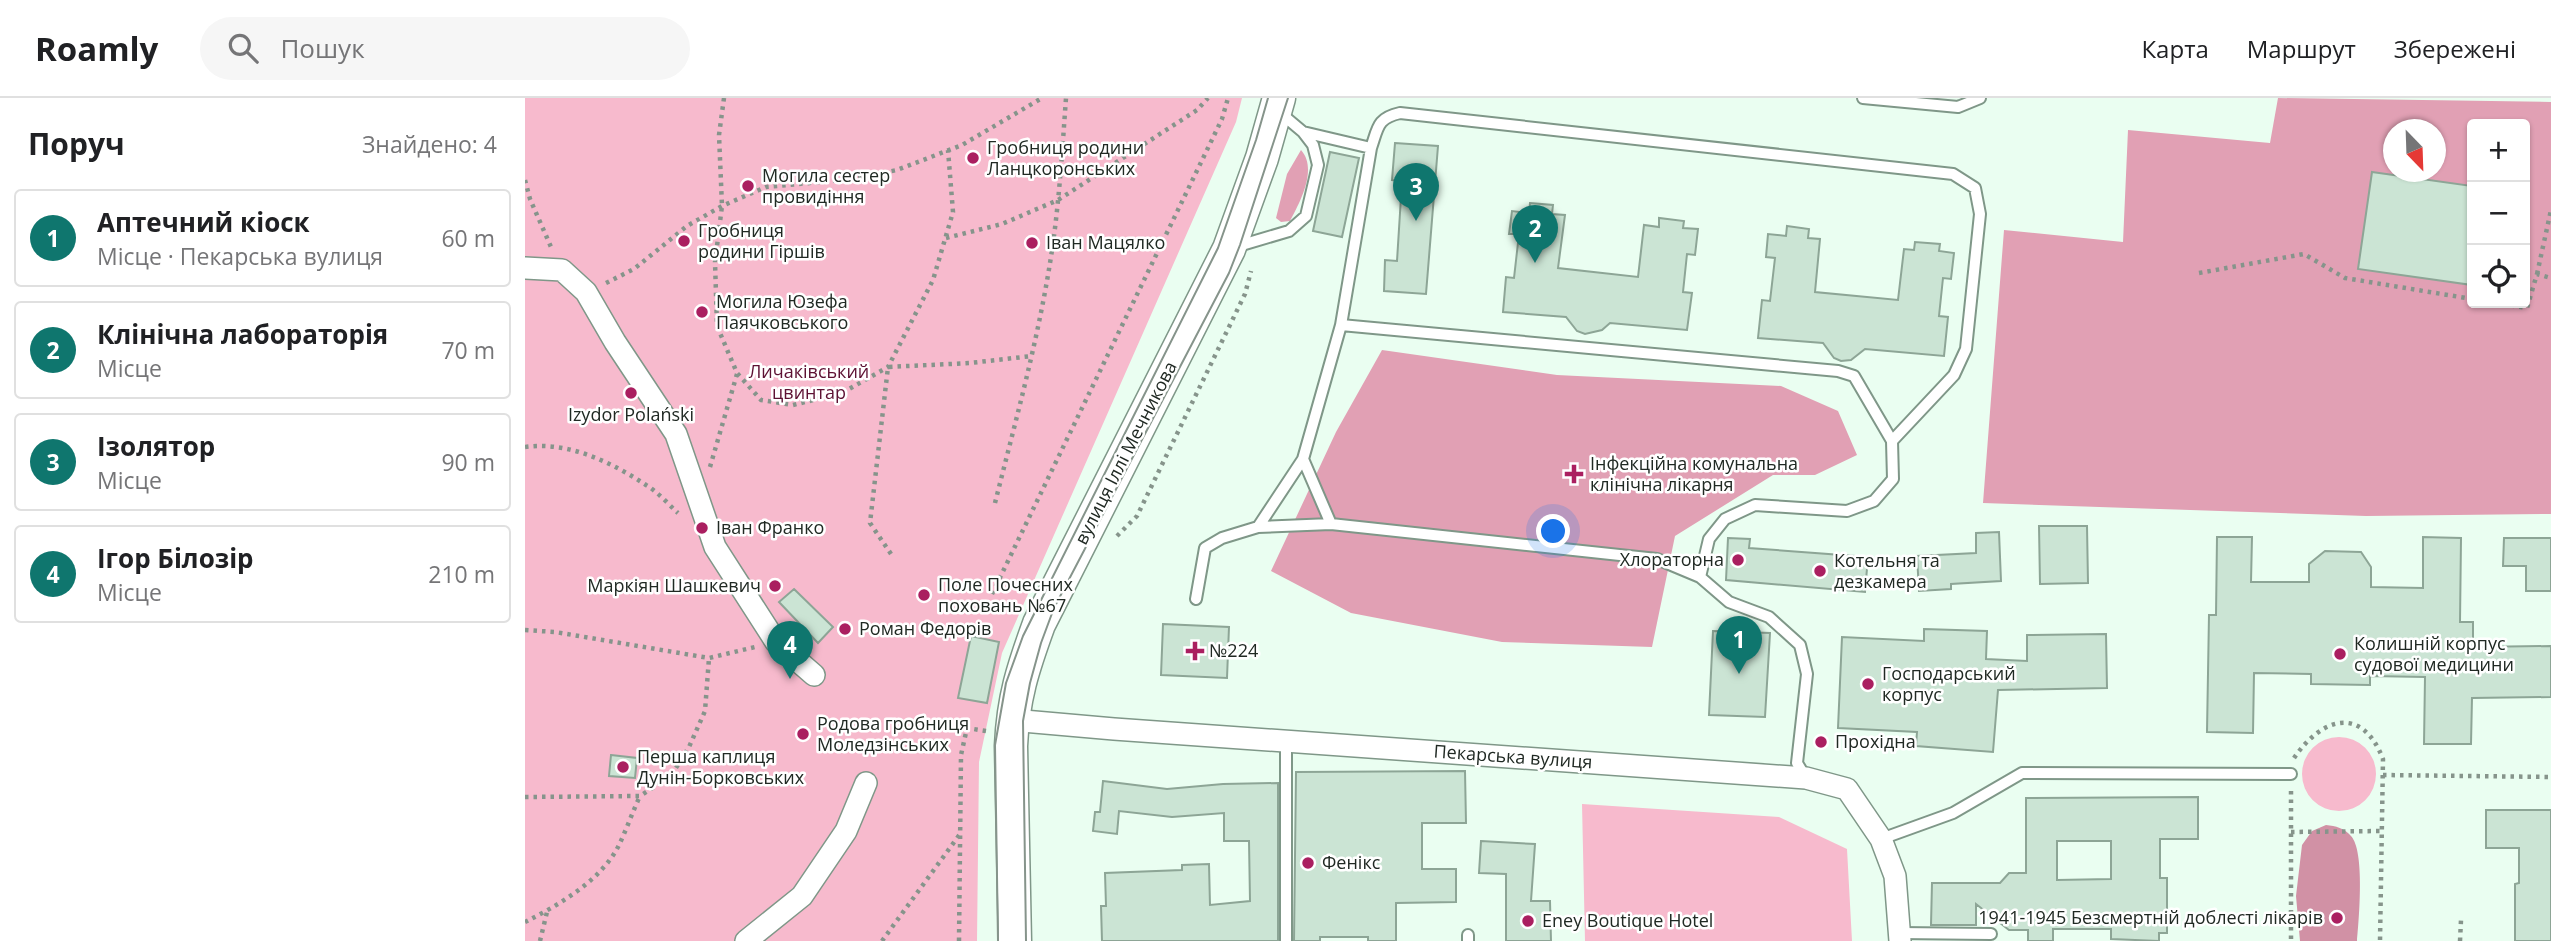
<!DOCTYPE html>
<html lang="uk">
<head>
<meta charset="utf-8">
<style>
	:root { --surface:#fff; --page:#f6f6f6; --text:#202124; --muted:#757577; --line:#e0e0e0; --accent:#0f766e }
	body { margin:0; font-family:"Open Sans",sans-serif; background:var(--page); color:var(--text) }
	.controls { position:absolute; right:21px; top:21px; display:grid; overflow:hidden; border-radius:7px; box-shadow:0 2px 5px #0004 }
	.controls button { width:63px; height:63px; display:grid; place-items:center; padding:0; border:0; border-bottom:2px solid var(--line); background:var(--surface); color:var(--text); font:35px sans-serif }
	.compass { position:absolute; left:1858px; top:21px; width:63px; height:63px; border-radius:50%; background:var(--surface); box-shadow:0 2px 5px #0004; rotate:157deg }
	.you { position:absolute; left:1029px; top:434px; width:24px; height:24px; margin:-18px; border:5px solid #fff; border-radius:50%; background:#1a73e8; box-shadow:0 0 0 10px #1a73e833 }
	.badge { display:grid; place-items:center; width:46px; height:46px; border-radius:50%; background:var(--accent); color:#fff; font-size:23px; font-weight:700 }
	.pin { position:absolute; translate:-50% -58px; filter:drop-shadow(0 2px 4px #0008) }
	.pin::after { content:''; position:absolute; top:37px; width:24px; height:21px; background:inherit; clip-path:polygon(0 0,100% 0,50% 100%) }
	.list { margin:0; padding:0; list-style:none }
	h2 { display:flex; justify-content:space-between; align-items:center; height:91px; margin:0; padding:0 28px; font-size:30px }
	h2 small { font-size:23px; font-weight:400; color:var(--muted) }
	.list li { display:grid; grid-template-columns:46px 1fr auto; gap:21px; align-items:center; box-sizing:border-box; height:98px; margin:0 14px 14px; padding:0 14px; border:2px solid var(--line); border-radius:7px }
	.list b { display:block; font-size:26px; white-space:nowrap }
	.list p { margin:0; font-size:23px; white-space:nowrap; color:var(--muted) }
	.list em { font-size:23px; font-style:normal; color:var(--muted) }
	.icon { flex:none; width:38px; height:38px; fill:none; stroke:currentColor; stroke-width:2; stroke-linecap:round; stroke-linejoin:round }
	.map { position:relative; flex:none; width:2026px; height:843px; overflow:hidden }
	header { display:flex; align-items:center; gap:42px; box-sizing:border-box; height:98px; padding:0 35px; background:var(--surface); border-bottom:2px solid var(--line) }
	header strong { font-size:33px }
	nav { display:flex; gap:38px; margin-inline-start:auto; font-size:24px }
	.search { width:490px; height:63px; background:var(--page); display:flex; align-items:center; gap:18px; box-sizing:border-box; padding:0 24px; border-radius:38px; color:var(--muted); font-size:26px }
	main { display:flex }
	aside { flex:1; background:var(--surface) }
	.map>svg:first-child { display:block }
	.green { fill:#f7bacd }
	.forest { fill:#e1a0b4; fill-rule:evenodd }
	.water { fill:#d191a5 }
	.building { fill:#cbe4d4; stroke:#8da596; stroke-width:2; fill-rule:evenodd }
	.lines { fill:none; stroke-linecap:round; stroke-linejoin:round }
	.lane-casing { stroke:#7f9788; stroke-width:14 }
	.street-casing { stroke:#7f9788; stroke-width:24 }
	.secondary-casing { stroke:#7f9788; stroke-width:35 }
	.path { stroke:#86948b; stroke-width:4.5; stroke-dasharray:3.5 5; stroke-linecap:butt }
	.lane { stroke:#fff; stroke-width:10 }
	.street { stroke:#fff; stroke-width:21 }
	.secondary { stroke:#fff; stroke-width:32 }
	.tram { stroke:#86948b; stroke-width:2 }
	.poi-dot { fill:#aa1f60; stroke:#fff; stroke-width:2.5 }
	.labels { text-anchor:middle; stroke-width:5; stroke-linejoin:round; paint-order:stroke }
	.poi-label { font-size:18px; fill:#202923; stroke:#fff; text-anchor:start }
	.park-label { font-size:18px; fill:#5d1133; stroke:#fff }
	.street-label { font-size:18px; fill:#202923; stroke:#fff }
</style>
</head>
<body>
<header>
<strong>Roamly</strong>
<div class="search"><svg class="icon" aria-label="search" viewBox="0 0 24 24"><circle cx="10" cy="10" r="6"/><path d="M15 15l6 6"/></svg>Пошук</div>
<nav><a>Карта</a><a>Маршрут</a><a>Збережені</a></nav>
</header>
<main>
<aside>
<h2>Поруч<small>Знайдено: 4</small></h2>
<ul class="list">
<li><span class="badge">1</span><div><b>Аптечний кіоск</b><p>Місце · Пекарська вулиця</p></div><em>60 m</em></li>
<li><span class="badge">2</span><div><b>Клінічна лабораторія</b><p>Місце</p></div><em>70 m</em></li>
<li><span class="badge">3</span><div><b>Ізолятор</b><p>Місце</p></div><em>90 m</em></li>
<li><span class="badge">4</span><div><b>Ігор Білозір</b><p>Місце</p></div><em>210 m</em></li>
</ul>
</aside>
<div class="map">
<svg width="2026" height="843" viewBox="0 0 2026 843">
	<rect width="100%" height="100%" fill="#eafef1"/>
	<!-- green -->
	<path class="green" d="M0 0H717L711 24 477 555 454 664 452 843H0Z
		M1777 676a37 37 0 1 1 74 0a37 37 0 1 1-74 0Z
		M1057 706 1254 719 1322 751 1327 843H1060Z"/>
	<!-- forest -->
	<path class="forest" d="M1753 0 2026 4V416L1841 418 1458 405 1479 132 1598 144 1603 32 1745 45ZM1947 26H2000V205H1947ZM1868 32H1910V74H1868Z
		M776 52C793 71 775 104 765 123L756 124 751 120 762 76Z
		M857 252 1032 277 1256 288 1313 313 1332 357 1290 377H1248L1150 438 1127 549 977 544 826 515 746 473 811 334Z"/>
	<!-- water -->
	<path class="water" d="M1801 727C1811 728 1819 730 1826 738 1840 753 1834 821 1832 843H1775L1771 798 1777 747 1787 733Z"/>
	<!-- building -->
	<path class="building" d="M870 45 913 48 901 196 859 193 860 162 872 163 877 83 867 82Z
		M805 54 834 60 817 139 788 133Z
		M1847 74 1947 88V187L1833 171Z
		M1005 105 1028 107 1027 116 1040 117 1033 170 1113 179 1119 127 1134 129V120L1159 123 1158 130 1173 131 1170 157 1162 156 1158 194 1167 195 1162 232 1085 225 1077 232 1060 236 1052 233 1041 219 978 214 981 179 989 180 994 136H984L987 113 1004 115Z
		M1262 128 1284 131 1283 140 1295 141 1290 194 1373 202 1379 151 1389 152 1390 144 1415 146 1414 153 1429 155 1426 181 1418 180 1414 218 1423 219 1419 258 1340 251 1326 262 1316 263 1309 260 1298 245 1233 240 1237 202 1245 203 1250 160 1241 159 1243 136 1261 138Z
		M1514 428H1562L1563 485 1515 486Z
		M1474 434 1476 483 1426 486V491L1394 493 1392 458 1451 455V435Z
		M1692 439H1727L1726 484H1784V466L1800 453 1836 454 1846 469V489L1898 490V439L1936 440 1935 524H1948V549L2026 548V599L1947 600 1946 646H1899L1900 579 1845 578V587L1786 586V576L1729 575 1728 635 1682 634 1684 517H1691Z
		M1203 440 1225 441 1224 450 1343 459 1340 494 1201 482Z
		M1979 440H2026V493H2001V468H1978Z
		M269 491 308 529 293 545 254 504Z
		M638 526 704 529 702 580 636 577Z
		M1399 531 1462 533 1461 561 1502 563V537L1581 536 1582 590 1473 592 1468 654 1391 648 1392 634 1313 630 1317 539 1399 543Z
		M1188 533 1245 535 1240 619 1184 617Z
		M446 538 474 544 462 605 433 600Z
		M86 657 112 660 110 680 84 678Z
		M940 673 941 725H897V771H931V804L871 805V843H843V839H795V843H769L771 674Z
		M578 683 642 691 698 686 753 685V843H577L576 808H581L580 775 657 772V767L684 766 685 807 725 803 724 743H699V715L647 719 594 713 592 736 568 733 570 714H575Z
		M1673 699V741H1635V780H1642V835H1634V843L1586 841V831H1528V843H1503V832H1484L1451 806V827H1406L1407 785H1475L1484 775H1501V700ZM1532 743H1586V781L1532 782Z
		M1961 712H2026V843H1990V786L1994 785V750H1961Z
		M956 743 1010 746 1006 803H1025L1026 843H981V776L954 775Z"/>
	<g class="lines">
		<!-- lane casing -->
		<g class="lane-casing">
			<path id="lane" d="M1338 0 1433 9 1455 0
				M778 34 846 50
				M710 149 764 133 781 118 793 67 788 47 778 34 753 13
				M816 227 1313 273 1329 278 1367 343
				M778 361 806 426
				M1175 479 1204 504 1244 519 1275 547 1282 576 1272 665 1281 680
				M671 501 680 450 697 440 733 429 806 426 1132 461 1175 479 1184 441 1200 421 1230 407 1322 413 1349 403 1368 381 1367 343 1429 277 1441 251 1455 116 1450 90 1428 76 875 15C852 20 853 30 846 50L816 227 778 361 733 429
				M761 643V843
				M1356 741 1428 715 1497 675 1766 676
				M1374 835 1466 836
				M943 843V837"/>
		</g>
		<!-- street casing -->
		<g class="street-casing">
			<path id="street" d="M0 170 37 172 61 194 90 244 151 336 190 449 251 544 289 577
				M487 622 589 631 1281 680 1322 691 1356 741 1370 778 1375 843
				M221 843 277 798 321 733 341 685"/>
		</g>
		<!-- secondary casing -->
		<g class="secondary-casing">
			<path id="secondary" d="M490 843 486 648C488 600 498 570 514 526L704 151 737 60 754 0"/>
		</g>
		<!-- path -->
		<path class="path" d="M199 0 194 37 197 108 190 164 192 228 212 275 236 302 268 307 317 295 363 269 408 182 428 114 423 52
			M0 82 5 101 26 149
			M421 140 477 126 533 102 672 12 683 0
			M1674 175 1779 156 1820 180 1947 201
			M2012 176 2026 112
			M81 185 109 171 162 128 197 108 241 89 327 81 372 72 437 47 517 0
			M1969 205 2002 210 2012 176 2026 180
			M0 349C43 343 86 364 121 387 133 394 143 406 153 415
			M185 369 212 276
			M470 405C490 325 512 246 525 165 534 110 537 55 541 0
			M592 438 612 418 720 196 726 173
			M366 456 345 425 363 269 445 265 507 258
			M467 496 697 21 703 0
			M0 532 30 534 184 560 230 549
			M1769 660C1797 619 1837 607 1858 661L1855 843
			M1858 677 2026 679
			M1766 693V843
			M0 699 115 698 146 678 164 649 180 613 184 560
			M1766 734 1857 733
			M0 824C34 807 75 783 93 749 101 733 107 715 115 698
			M15 843 22 814
			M357 843 435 736
			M434 843 436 657 442 630 461 633
			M1935 843 1936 822"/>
		<!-- lane -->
		<use href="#lane" class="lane"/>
		<!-- street -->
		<use href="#street" class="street"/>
		<!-- secondary -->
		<use href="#secondary" class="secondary"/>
		<!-- tram -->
		<path class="tram" d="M473 843 470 647 481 585 498 538 693 150 731 42 743 0
			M501 843 498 623 505 585 516 545 529 510 704 175 715 147 763 0"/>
	</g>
	<!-- markers -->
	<g class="poi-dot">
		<circle cx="448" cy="60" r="7"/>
		<circle cx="223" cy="88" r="7"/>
		<circle cx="159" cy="143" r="7"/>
		<circle cx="507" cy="145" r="7"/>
		<circle cx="177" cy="214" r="7"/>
		<circle cx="106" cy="295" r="7"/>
		<path d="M1045.5 365.5h7v7h7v7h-7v7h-7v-7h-7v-7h7z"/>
		<circle cx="177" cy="430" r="7"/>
		<circle cx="1213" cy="462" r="7"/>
		<circle cx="1295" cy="473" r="7"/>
		<circle cx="250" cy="488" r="7"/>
		<circle cx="399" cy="497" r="7"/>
		<circle cx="320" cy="531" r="7"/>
		<path d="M666.5 542.5h7v7h7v7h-7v7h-7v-7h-7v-7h7z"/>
		<circle cx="1815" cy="556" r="7"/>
		<circle cx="1343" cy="586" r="7"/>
		<circle cx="278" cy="636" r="7"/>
		<circle cx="1296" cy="644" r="7"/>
		<circle cx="98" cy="669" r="7"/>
		<circle cx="783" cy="765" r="7"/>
		<circle cx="1812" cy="820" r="7"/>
		<circle cx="1003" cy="823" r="7"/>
	</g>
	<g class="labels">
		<!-- poi labels -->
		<g class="poi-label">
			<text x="462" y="56">Гробниця родини<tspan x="462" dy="21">Ланцкоронських</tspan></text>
			<text x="237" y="84">Могила сестер<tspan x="237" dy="21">провидіння</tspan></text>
			<text x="173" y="139">Гробниця<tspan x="173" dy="21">родини Гіршів</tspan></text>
			<text x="521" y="151">Іван Мацялко</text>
			<text x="191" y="210">Могила Юзефа<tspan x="191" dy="21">Паячковського</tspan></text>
			<text x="106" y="323" text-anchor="middle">Izydor Polański</text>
			<text x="1065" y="372">Інфекційна комунальна<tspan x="1065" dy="21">клінічна лікарня</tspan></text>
			<text x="191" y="436">Іван Франко</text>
			<text x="1199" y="468" text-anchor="end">Хлораторна</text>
			<text x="1309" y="469">Котельня та<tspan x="1309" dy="21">дезкамера</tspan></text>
			<text x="413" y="493">Поле Почесних<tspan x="413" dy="21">поховань №67</tspan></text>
			<text x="236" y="494" text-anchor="end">Маркіян Шашкевич</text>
			<text x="334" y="537">Роман Федорів</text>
			<text x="1829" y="552">Колишній корпус<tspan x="1829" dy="21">судової медицини</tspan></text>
			<text x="684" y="559">№224</text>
			<text x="1357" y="582">Господарський<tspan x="1357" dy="21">корпус</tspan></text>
			<text x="292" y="632">Родова гробниця<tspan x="292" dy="21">Моледзінських</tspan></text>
			<text x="1310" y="650">Прохідна</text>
			<text x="112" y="665">Перша каплиця<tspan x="112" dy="21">Дунін-Борковських</tspan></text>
			<text x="797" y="771">Фенікс</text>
			<text x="1798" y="826" text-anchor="end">1941-1945 Безсмертній доблесті лікарів</text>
			<text x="1017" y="829">Eney Boutique Hotel</text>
		</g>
		<!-- park labels -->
		<g class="park-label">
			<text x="284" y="280">Личаківський<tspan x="284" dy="21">цвинтар</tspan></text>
		</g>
		<!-- street labels -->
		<g class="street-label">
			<text transform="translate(601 355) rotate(-63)" y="6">вулиця Іллі Мечникова</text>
			<text transform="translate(988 659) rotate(4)" y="6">Пекарська вулиця</text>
		</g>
	</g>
</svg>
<div class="controls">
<button>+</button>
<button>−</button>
<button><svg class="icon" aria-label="locate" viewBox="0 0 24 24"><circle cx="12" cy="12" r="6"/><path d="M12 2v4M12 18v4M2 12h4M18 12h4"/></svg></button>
</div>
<svg class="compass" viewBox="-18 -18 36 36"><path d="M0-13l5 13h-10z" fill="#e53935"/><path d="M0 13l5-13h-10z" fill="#757577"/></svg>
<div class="you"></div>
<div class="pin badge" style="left:1214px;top:576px">1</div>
<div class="pin badge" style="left:1010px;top:165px">2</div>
<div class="pin badge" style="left:891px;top:123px">3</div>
<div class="pin badge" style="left:265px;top:581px">4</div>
</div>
</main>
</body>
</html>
